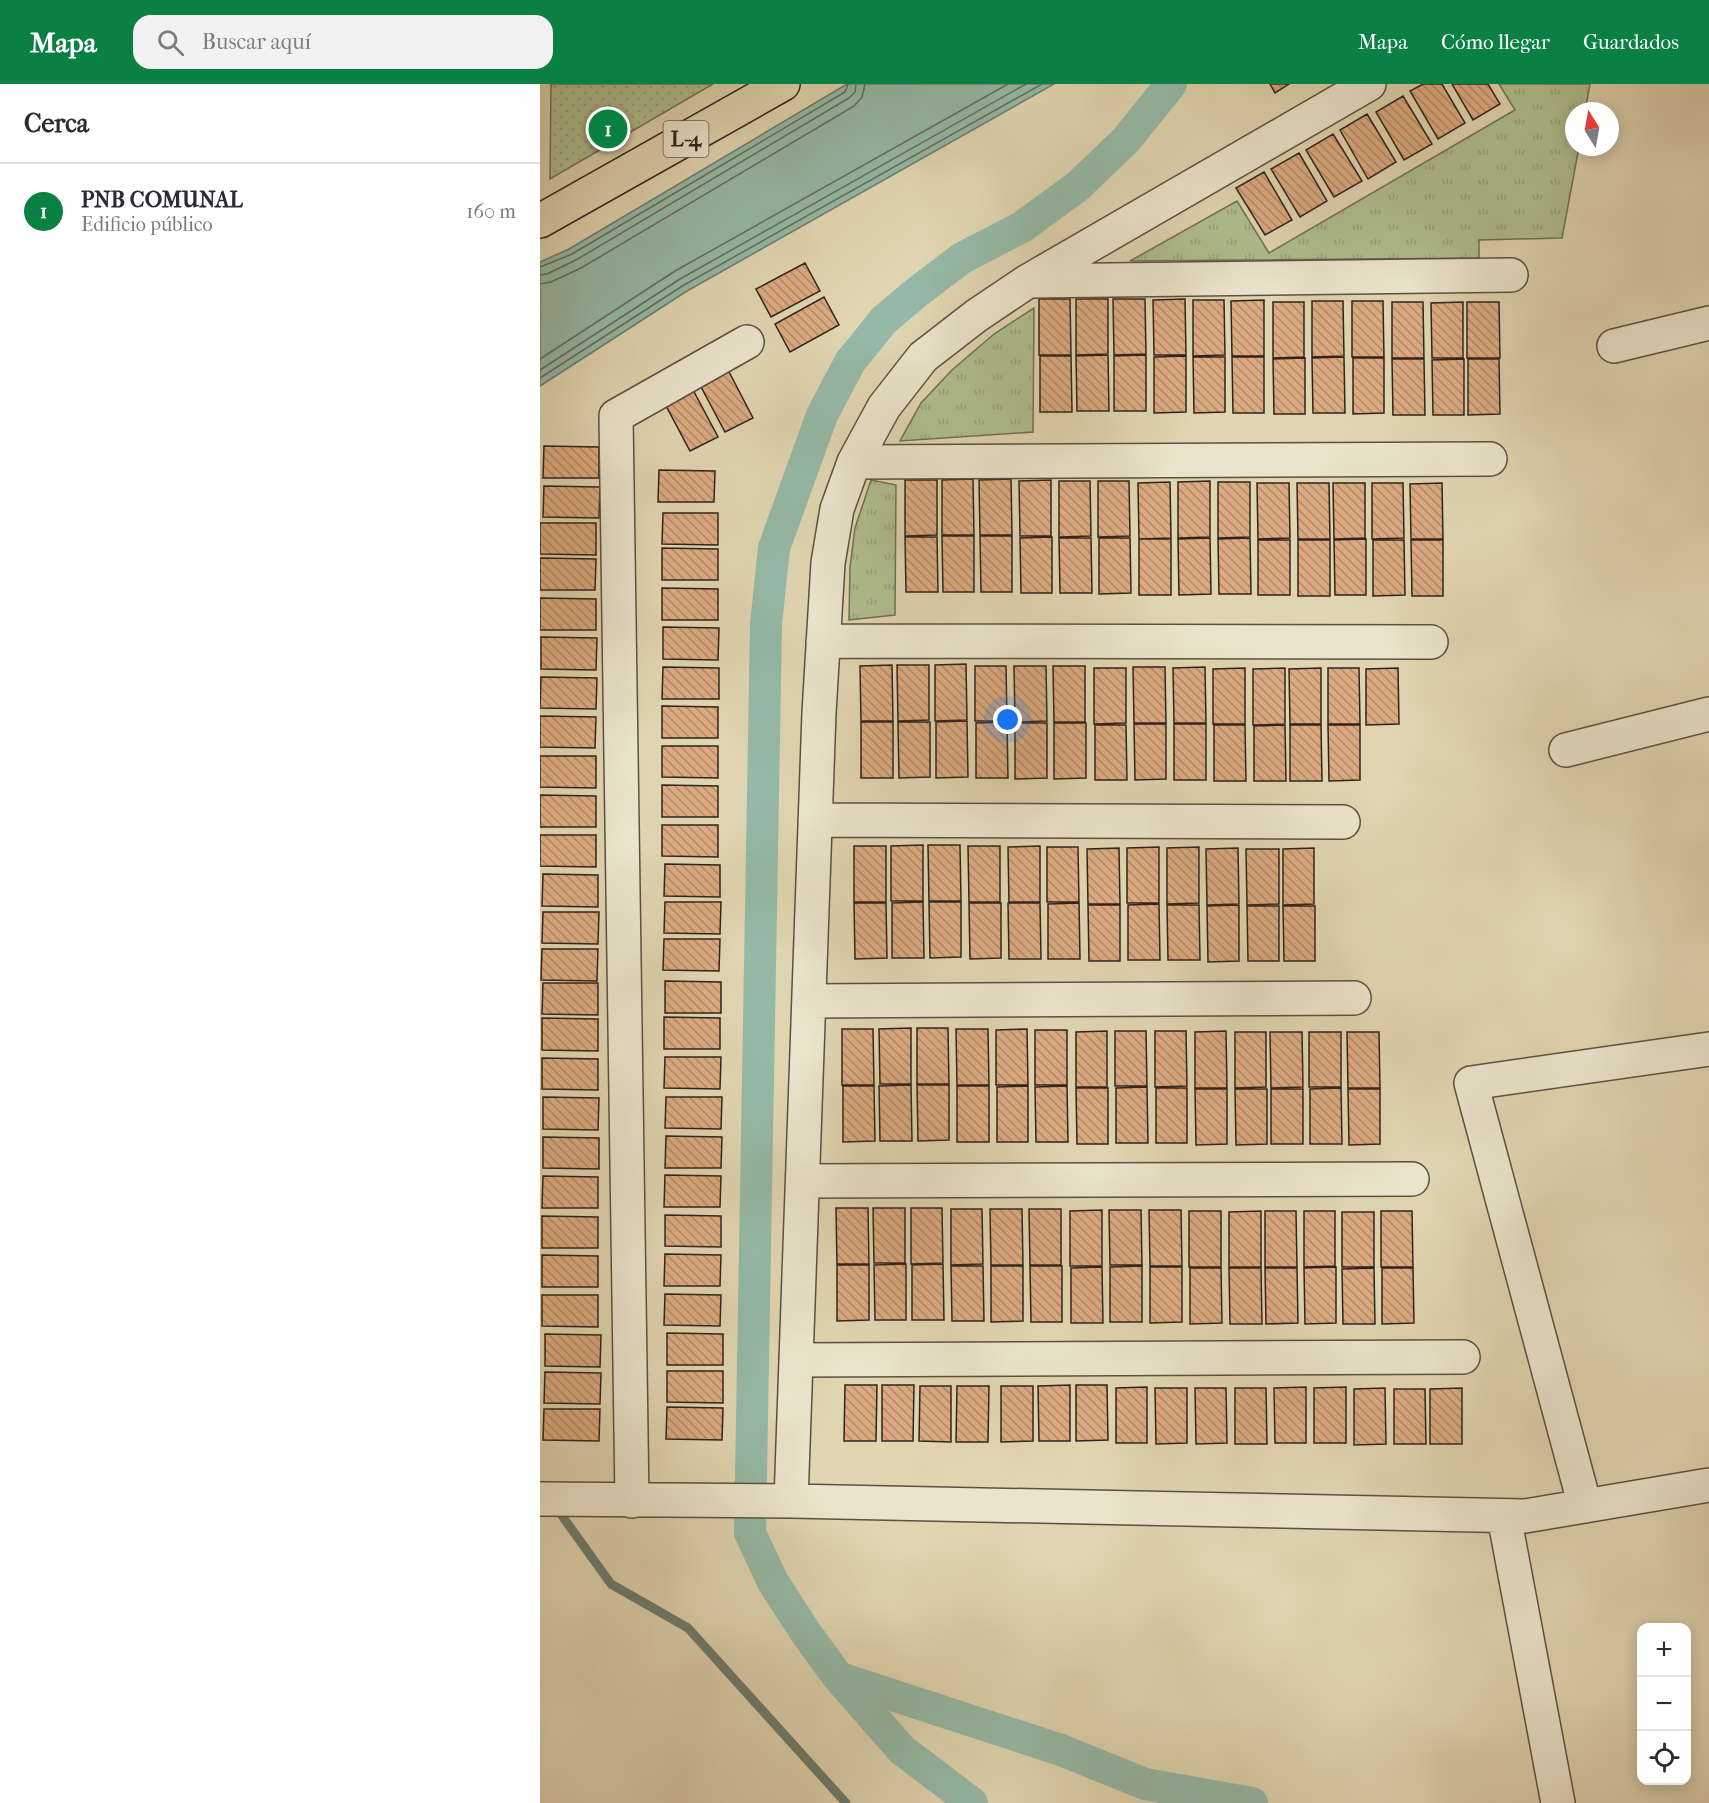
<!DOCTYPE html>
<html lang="es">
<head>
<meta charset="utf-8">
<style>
	:root { --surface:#fff; --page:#f2f2f3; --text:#2b2b33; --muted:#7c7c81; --line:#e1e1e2; --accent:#0b8043 }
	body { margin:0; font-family:"IM FELL French Canon",serif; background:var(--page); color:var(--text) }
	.controls { position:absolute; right:18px; bottom:18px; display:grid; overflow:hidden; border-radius:12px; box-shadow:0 3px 15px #0003 }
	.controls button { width:54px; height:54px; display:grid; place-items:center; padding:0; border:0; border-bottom:2px solid var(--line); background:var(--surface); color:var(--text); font:30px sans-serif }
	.compass { position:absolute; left:1025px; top:18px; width:54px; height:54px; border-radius:50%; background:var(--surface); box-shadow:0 3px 15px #0003; rotate:349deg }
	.you { position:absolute; left:468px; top:636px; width:21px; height:21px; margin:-15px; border:4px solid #fff; border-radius:50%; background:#1a73e8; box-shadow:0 0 0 9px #1a73e833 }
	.badge { display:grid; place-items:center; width:39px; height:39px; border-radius:50%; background:var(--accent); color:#fff; font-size:20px; font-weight:700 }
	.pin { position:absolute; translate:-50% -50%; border:3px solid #fff; box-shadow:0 2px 6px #0006 }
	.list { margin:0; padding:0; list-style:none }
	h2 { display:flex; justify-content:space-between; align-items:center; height:78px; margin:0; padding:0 24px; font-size:26px }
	h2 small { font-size:20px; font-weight:400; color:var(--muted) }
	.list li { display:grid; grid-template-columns:39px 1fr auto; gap:18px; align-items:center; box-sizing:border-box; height:96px; padding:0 24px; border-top:2px solid var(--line) }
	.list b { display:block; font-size:22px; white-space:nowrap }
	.list p { margin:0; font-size:20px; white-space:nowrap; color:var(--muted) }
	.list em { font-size:20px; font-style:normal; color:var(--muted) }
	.icon { flex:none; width:33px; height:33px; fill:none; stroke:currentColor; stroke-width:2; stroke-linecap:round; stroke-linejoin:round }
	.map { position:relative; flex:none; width:1169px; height:1719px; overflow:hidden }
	header { display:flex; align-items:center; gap:36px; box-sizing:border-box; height:84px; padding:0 30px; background:var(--accent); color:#fff }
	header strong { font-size:28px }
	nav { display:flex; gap:33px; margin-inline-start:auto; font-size:21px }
	.search { width:420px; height:54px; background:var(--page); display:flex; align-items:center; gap:15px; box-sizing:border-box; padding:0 21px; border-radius:18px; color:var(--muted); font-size:22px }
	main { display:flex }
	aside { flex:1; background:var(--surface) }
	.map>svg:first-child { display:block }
	.grass { fill:url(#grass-tufts); stroke:#707055; stroke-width:1.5 }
	.park { fill:url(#park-dots); stroke:#707055; stroke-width:1.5 }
	.water { fill:#95b9a6; stroke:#6d7d6f; stroke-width:1.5 }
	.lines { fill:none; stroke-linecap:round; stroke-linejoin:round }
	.shore { stroke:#626e61; stroke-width:1.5 }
	.stream { stroke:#6d7d6f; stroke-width:9 }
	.canal { stroke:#95b9a6; stroke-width:32 }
	.building { fill:url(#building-back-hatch); stroke:#30231c; stroke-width:1.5 }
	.minor-casing { stroke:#5c5041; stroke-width:36 }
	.major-casing { stroke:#30231c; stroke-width:36 }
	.minor { stroke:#ebe4cc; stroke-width:33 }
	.major { stroke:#e0d5b1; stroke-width:33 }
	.labels { text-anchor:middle; stroke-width:5; stroke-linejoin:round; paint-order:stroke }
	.shield { fill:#ebe4cc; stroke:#685d51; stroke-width:1.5 }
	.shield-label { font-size:21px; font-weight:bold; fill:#30231c }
</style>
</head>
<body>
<header>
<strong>Mapa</strong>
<div class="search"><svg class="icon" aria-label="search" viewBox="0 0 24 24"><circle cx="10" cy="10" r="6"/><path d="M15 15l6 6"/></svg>Buscar aquí</div>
<nav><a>Mapa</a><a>Cómo llegar</a><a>Guardados</a></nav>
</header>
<main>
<aside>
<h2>Cerca<small></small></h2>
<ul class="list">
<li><span class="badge">1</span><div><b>PNB COMUNAL</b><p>Edificio público</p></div><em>160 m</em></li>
</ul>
</aside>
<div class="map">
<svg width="1169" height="1719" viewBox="0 0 1169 1719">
	<defs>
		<pattern id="grass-tufts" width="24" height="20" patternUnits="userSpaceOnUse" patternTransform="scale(1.5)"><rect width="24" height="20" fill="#afbe8e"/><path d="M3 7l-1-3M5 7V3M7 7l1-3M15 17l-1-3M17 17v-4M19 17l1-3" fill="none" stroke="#97a37a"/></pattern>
		<pattern id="park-dots" width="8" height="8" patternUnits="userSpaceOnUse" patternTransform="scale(1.5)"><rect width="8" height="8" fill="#afbe8e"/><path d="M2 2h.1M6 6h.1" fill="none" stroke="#97a37a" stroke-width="1.8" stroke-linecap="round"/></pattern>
		<pattern id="building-back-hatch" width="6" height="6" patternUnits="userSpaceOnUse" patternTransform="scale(1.5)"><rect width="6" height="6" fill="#dcaa80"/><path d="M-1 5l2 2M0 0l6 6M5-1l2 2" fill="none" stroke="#b38a68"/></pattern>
	</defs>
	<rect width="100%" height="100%" fill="#e0d5b1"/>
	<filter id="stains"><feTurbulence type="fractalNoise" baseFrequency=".00333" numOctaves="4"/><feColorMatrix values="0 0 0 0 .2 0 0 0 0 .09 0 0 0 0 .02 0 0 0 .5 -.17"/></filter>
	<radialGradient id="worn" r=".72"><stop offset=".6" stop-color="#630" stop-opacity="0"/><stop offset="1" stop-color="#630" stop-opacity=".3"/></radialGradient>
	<!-- grass -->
	<path class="grass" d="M959 0H1050L1045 27H1034V63H1039L1022 154 939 156V174L590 177 697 117 729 169 975 26Z
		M494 224 493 348 360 357 381 319 412 286 454 250Z
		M331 396 356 401 355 531 309 536 310 483 315 444Z"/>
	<!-- park -->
	<path class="park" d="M11 0H173L10 95Z"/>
	<!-- water -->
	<path class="water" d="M307 0H514L147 207 0 302V178L29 165Z"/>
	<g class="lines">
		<!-- shore -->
		<path class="shore" d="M0 183 32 170 305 8 308 0
			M0 191 7 190 36 176 309 14 315 8 316 0
			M0 200 11 198 41 184 314 22 322 13 325 0
			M0 275 135 187 468 0
			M0 286 140 195 486 0
			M0 294 144 201 502 0"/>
		<!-- stream -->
		<path class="stream" d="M15 1422 71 1500 148 1544 306 1719"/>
		<!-- canal -->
		<path class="canal" d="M300 1594 521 1666 605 1700 712 1719
			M432 1719 362 1666 298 1593 266 1549 233 1498 210 1449 226 540 234 464 282 331 310 278 344 236 376 209 422 174 482 143 538 102 586 56 631 0"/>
	</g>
	<!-- building -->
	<path class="building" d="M730 0H749L735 9Z
		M883 0H902L925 39 898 55 870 7Z
		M912 0H948L960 20 933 36Z
		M863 12 892 60 864 76 836 28Z
		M827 30 856 78 828 95 800 46Z
		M793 50 822 97 794 113 766 66Z
		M759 69 787 117 760 133 731 85Z
		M724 88 752 136 725 151 696 104Z
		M265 179 280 207 231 233 216 205Z
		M284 213 299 241 250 268 235 240Z
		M499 215H530L531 271H499Z
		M536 215H568V270L536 271Z
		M573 215H605L606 270 574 271Z
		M645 215 646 271H614L613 216Z
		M653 216H684L685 271 653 272Z
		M724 216V272H692L691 217Z
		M772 217H803L804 272 772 273Z
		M812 217H843L844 273H812Z
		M733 218H764V273L733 274Z
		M852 218H883L884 274H852Z
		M923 218V274H892L891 219Z
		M927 218H959L960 274H927Z
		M568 271 569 327H537L536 272Z
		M606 271V327H574V272Z
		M500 272H531L532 328H500Z
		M646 272V328L614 329V273Z
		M653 273H685V328L654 329Z
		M692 273H724V329H693Z
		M804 273 805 329H773L772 274Z
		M765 274V330H734L733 275Z
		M813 274H844V329L813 330Z
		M852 275H884L885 331H853Z
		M924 275V331H893L892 276Z
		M928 275H959L960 330 928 331Z
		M187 284 213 334 185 348 159 299Z
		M152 304 178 353 150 367 124 318Z
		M4 362 59 363V394H3Z
		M119 386 175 387 174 418H118Z
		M433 395 434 451H402V396Z
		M471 395 472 451H440L439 396Z
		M365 396H397V451L365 452Z
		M511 396V452H480L479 397Z
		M519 397H550L551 452 519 453Z
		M558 397H589L590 452 558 453Z
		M670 397V453L638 454V398Z
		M630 398 631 454 599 455 598 399Z
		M678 398H710V453L678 454Z
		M717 399H749L750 454 718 455Z
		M757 399H789L790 455H758Z
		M793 399H825V454L794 455Z
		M832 399H863L864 454 832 455Z
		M902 399 903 455H871L870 400Z
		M4 402 60 403 59 434 3 433Z
		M123 429H178V461L122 460Z
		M0 439H56V471L0 470Z
		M402 452H434V508H403Z
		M440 452H472V508H441Z
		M365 453H397L398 508H366Z
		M512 453V509H481L480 454Z
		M519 454H551L552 509H520Z
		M559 454H590L591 509 559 510Z
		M670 454 671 510 639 511 638 455Z
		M710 454 711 510H679L678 455Z
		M599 455H631V511H599Z
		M826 455V511H795L794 456Z
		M718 456H750V511H718Z
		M758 456H790V512H758Z
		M833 456H864L865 511 833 512Z
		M871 456H903V512H872Z
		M122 464 178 465V496H122Z
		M0 474 56 475 55 506H0Z
		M122 504 178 505V536H122Z
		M0 514 56 515V546H0Z
		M123 543 179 544 178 576 123 575Z
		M1 553 57 554 56 586 1 585Z
		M426 580 427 636 395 637V581Z
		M352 581 353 637H321L320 582Z
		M357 581H389V636L358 637Z
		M435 582H466L467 637H435Z
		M474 582H506L507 637 475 638Z
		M513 582H545V638H514Z
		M123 583 179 584V615H122Z
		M593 583H625L626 639H594Z
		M665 583 666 639H634L633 584Z
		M554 584H586V639L554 640Z
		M705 584V640H673V585Z
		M745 584V640L713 641V585Z
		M781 584V640H750L749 585Z
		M788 584H819L820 640H788Z
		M858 584 859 640 826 641V585Z
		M1 593 57 594 56 625 0 624Z
		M122 622 178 623V654H122Z
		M0 632 56 633 55 664 0 663Z
		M427 637 428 693 396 694V638Z
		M321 638H353V694H321Z
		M358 638H390V693L359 694Z
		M467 638 468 694H436V639Z
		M475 639H507V694L475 695Z
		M514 639H546V694L514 695Z
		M594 640H626V695L595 696Z
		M634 640H666V696H634Z
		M555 641H586L587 696H555Z
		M674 641H705L706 697H674Z
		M745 641 746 697H714V642Z
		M750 641H781L782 697H750Z
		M788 641H820V696L789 697Z
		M122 662H178V694L122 693Z
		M0 672H56V704L0 703Z
		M122 701 178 702V733H122Z
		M0 711 56 712V743H0Z
		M122 741H178V773L122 772Z
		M0 751H56V783L0 782Z
		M383 761V817H351V762Z
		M388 761H420L421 817H389Z
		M314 762H346V818H314Z
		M428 762H460V818H429Z
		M500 762V818H469L468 763Z
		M507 763H538L539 818H507Z
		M619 763V819H587V764Z
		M659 763V819L627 820V764Z
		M579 764 580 820H548L547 765Z
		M698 764 699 820 667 821 666 765Z
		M774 764V820L743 821V765Z
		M706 765H739V820L707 821Z
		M125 780 180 781V813L124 812Z
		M3 790 58 791V823L2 822Z
		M125 818H181L180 850 124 849Z
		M383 818 384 874H352V819Z
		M389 818H421V873L390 874Z
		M314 819H346L347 874 315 875Z
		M429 819H461V874L430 875Z
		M468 819H500L501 875H469Z
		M539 819 540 875H508V820Z
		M619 820 620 876H588V821Z
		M548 821H580V877H549Z
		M627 821H659L660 876H628Z
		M699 821V877L668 878 667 822Z
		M707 822H739V877H708Z
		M743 822H775V877H744Z
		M3 828H59L58 860 2 859Z
		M124 855H180L179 887 123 886Z
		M2 865H58L57 897 1 896Z
		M125 897 181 898V929H125Z
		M3 899H58V931L2 930Z
		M124 933 180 934V965H124Z
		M2 934 58 935V967L2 966Z
		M371 944V1000H340L339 945Z
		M377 944H408L409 1000H377Z
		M302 945H333L334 1001H302Z
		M416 945H448L449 1001H417Z
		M487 945 488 1001H456V946Z
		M495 946H527V1001H495Z
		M567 947V1003H536V948Z
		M575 947H606L607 1002H575Z
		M615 947H646L647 1002 615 1003Z
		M686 947 687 1004H655V948Z
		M695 948H726V1003L695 1004Z
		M730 948H762L763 1003 731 1004Z
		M769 948H801V1003H769Z
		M807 948H839L840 1004H808Z
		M125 973H181L180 1005 124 1004Z
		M2 974 58 975V1006L2 1005Z
		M371 1001 372 1057H340L339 1002Z
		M377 1001H409V1056L378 1057Z
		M303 1002H334L335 1057 303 1058Z
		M417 1002H449V1058H417Z
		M488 1002V1058H457V1003Z
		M527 1002 528 1058H496L495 1003Z
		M607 1003 608 1059H576V1004Z
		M536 1004H568V1060H537Z
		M616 1004H647V1059H616Z
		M801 1004 802 1060H770V1005Z
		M655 1005H687V1060L656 1061Z
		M695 1005H727V1060L696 1061Z
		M731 1005H763V1060H731Z
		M808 1005H840V1060L809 1061Z
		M3 1013 59 1014 58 1046 3 1045Z
		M126 1013H182L181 1045 125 1044Z
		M126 1052 182 1053 181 1084H125Z
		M3 1053 59 1054V1085L3 1084Z
		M125 1091 181 1092 180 1123H124Z
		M3 1092 58 1093V1124H2Z
		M296 1124H328L329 1180H297Z
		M333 1124H365V1179H334Z
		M371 1124H402L403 1179 371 1180Z
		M411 1125H442L443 1180 411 1181Z
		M450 1125H482L483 1181H451Z
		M489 1125H521V1181H490Z
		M562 1126V1182H530V1127Z
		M569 1126H601L602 1181H570Z
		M609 1126H641L642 1182H610Z
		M649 1127H681V1183H649Z
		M721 1127V1183H689V1128Z
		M725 1127H756L757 1183H725Z
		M764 1127H795V1182L764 1183Z
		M841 1127H872L873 1183H841Z
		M802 1128H834V1183H802Z
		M125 1131 181 1132V1163L125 1162Z
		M2 1132 58 1133V1164H2Z
		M125 1170 181 1171 180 1202H124Z
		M2 1171 58 1172V1203H2Z
		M366 1180V1236H335L334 1181Z
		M403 1180 404 1236H372V1181Z
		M297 1181H329V1236L297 1237Z
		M411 1182H443L444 1237H412Z
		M451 1182H483V1237L451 1238Z
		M490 1182H522V1238H491Z
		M602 1182V1238H570V1183Z
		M562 1183 563 1239H531V1184Z
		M610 1183H642V1238L610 1239Z
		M796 1183V1239L765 1240 764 1184Z
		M650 1184H681L682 1239 650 1240Z
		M689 1184H721L722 1240H690Z
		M725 1184H757L758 1239 726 1240Z
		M834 1184 835 1240H803L802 1185Z
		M842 1184H873L874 1239 842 1240Z
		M125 1210 181 1211 180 1242 124 1241Z
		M2 1211H58V1243L2 1242Z
		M127 1249 183 1250V1281H127Z
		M5 1250 61 1251 60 1283 5 1282Z
		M127 1287H183V1319L127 1318Z
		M5 1288 61 1289 60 1320 4 1319Z
		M305 1301H337L336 1357H304Z
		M342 1301H374L373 1357H342Z
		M530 1301V1357H499L498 1302Z
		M536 1301H567L568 1356 536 1357Z
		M380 1302H411V1358L379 1357Z
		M417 1302H449L448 1358H416Z
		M461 1302H493V1357L461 1358Z
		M607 1303V1359H576V1304Z
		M766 1303V1359H735L734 1304Z
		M806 1303V1359H774V1304Z
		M615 1304H647V1359L616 1360Z
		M655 1304H686L687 1359 656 1360Z
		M695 1304H726L727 1360H695Z
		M845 1304 846 1360 814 1361V1305Z
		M922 1304V1360H890V1305Z
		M854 1305H885L886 1360H854Z
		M127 1323 183 1324 182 1356 126 1355Z
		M4 1325H60L59 1357 3 1356Z"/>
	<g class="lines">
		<!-- minor casing -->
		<g class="minor-casing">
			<path id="minor" d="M490 197 971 191
				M1074 262 1169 239
				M314 378 950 375
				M283 557 891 558
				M1026 666 1169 630
				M275 736 803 738
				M269 917 814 914
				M263 1097 872 1095
				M256 1276 923 1273
				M0 1415 251 1417 985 1432 1169 1401
				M92 1417 76 332 207 258
				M251 1417 279 629 288 479 297 425 314 378 344 323 383 273 436 232 488 197 829 0
				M1045 1422 931 999 1169 965
				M964 1432 1018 1719"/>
		</g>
		<!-- major casing -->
		<g class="major-casing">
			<path id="major" d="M0 137 243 0"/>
		</g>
		<!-- minor -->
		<use href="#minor" class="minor"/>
		<!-- major -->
		<use href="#major" class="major"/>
	</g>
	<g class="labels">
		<!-- shield labels -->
		<rect class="shield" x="123.5" y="37" width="45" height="36" rx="4.5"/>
		<g class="shield-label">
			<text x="146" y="62">L-4</text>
		</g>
	</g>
	<rect width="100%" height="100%" filter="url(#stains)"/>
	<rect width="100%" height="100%" fill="url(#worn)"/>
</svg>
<div class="controls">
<button>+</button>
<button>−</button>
<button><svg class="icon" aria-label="locate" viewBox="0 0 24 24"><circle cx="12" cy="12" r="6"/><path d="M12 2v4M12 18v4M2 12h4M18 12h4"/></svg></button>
</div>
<svg class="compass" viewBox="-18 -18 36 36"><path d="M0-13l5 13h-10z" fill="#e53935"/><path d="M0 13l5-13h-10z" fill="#7c7c81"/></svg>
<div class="you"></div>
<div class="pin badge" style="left:68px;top:45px">1</div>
</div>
</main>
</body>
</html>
